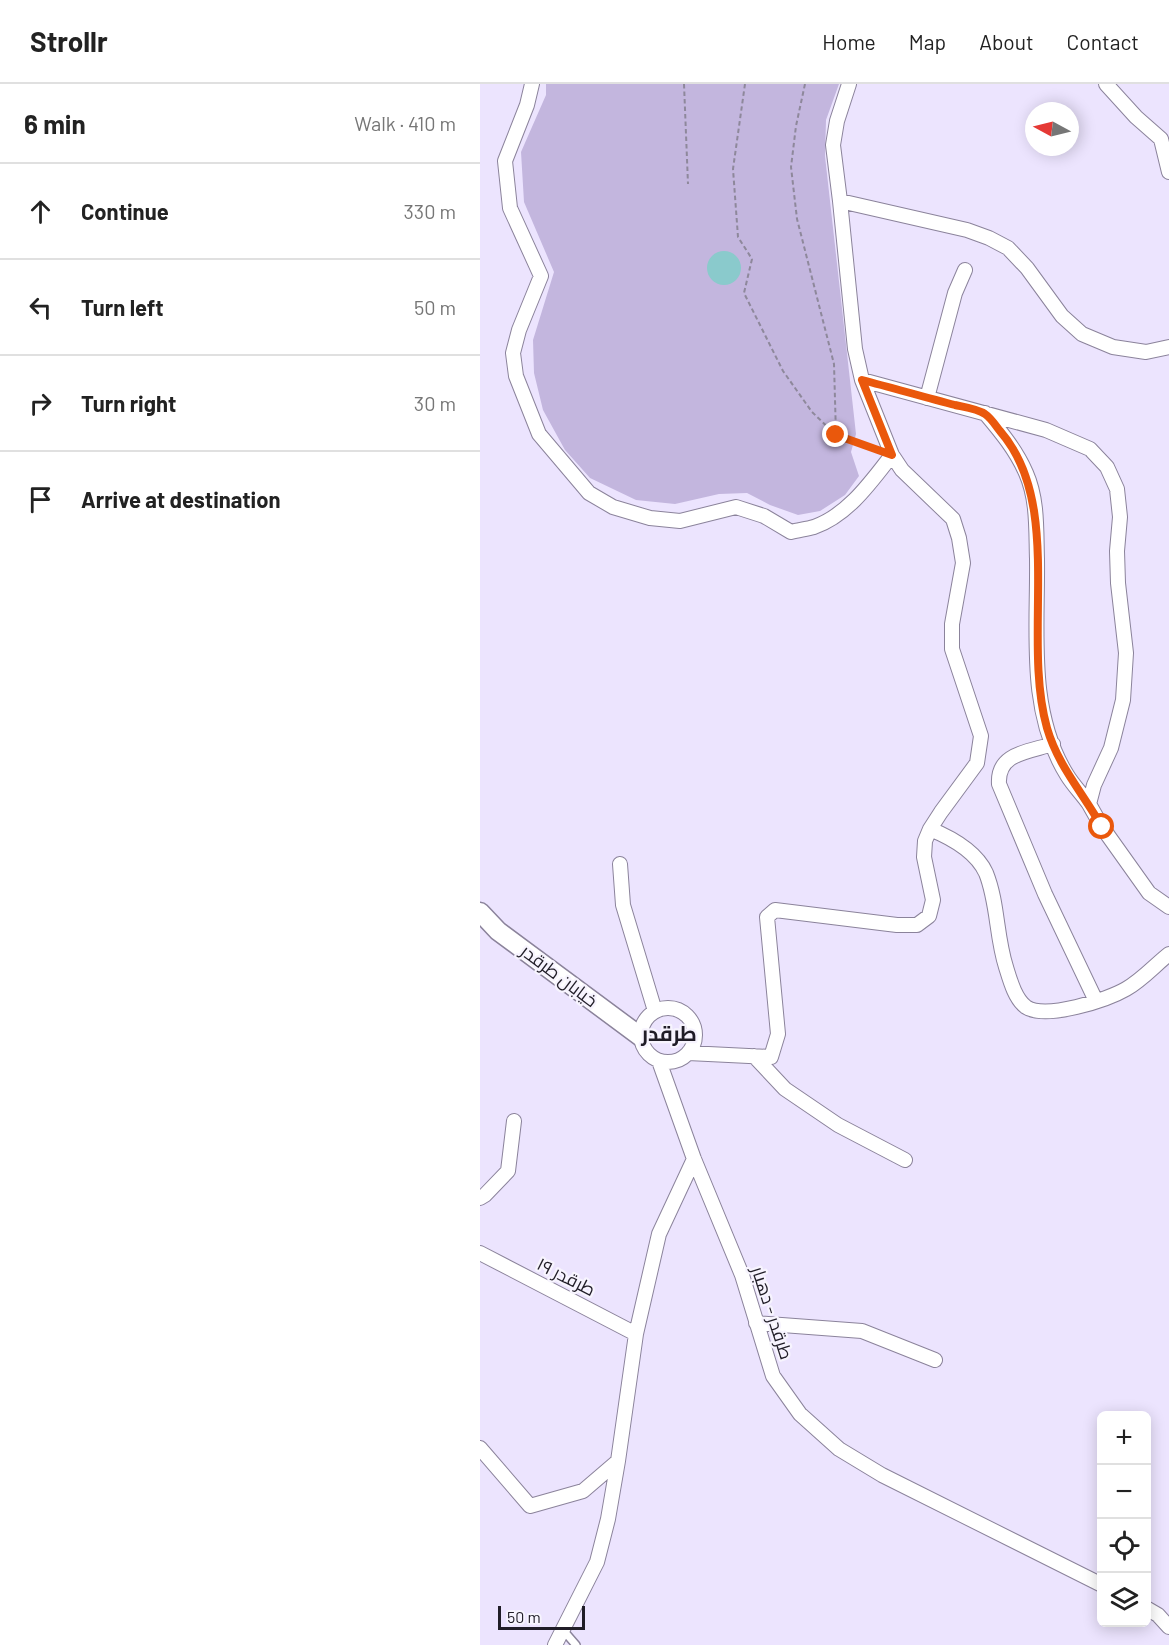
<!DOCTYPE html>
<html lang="en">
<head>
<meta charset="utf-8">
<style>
	:root { --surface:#fff; --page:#f6f6f6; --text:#222; --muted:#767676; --line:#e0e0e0 }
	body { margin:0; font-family:Barlow,Cairo,sans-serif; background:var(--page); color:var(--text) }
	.controls { position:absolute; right:18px; bottom:18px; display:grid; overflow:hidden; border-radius:9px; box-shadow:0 3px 15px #0003 }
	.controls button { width:54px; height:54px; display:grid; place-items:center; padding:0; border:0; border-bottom:2px solid var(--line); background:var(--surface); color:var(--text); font:30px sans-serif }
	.compass { position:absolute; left:545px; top:18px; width:54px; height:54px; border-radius:50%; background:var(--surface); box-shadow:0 3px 15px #0003; rotate:277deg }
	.scale { position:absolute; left:18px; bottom:15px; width:87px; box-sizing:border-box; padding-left:6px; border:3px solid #201d27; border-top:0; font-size:16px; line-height:21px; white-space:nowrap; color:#201d27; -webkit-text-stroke:4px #f7f4fe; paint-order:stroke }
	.stop { position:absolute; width:18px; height:18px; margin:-14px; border:4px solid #ea580c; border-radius:50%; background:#fff }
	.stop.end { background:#ea580c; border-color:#fff; box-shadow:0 2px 6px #0008 }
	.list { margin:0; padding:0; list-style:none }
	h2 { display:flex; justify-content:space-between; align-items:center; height:78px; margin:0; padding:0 24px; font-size:26px }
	h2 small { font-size:20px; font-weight:400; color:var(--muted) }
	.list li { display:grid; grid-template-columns:39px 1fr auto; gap:18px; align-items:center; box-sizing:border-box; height:96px; padding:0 24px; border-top:2px solid var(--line) }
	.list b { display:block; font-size:22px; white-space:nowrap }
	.list em { font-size:20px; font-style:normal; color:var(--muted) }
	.icon { flex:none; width:33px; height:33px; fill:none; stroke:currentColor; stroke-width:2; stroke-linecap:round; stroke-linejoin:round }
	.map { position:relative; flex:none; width:689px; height:1561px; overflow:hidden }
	header { display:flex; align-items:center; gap:36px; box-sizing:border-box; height:84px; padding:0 30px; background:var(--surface); border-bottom:2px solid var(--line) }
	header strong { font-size:28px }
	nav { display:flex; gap:33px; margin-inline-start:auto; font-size:21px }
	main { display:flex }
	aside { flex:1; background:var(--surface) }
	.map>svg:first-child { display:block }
	.green { fill:#c3b6de }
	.water { fill:#8acacc }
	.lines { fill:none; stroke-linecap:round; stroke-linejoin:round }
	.service-casing { stroke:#8b839b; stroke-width:10 }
	.minor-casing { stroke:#8b839b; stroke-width:16 }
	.tertiary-casing { stroke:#8b839b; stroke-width:21 }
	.path { stroke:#8e889b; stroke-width:2; stroke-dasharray:4.5 3; stroke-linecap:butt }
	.service { stroke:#fff; stroke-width:7 }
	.minor { stroke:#fff; stroke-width:14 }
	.tertiary { stroke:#fff; stroke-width:18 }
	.route { stroke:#ea580c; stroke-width:8 }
	.labels { text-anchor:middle; stroke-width:4.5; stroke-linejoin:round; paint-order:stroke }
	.street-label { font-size:18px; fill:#201d27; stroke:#f7f4fe }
	.quarter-label { font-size:21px; font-weight:bold; fill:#201d27; stroke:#f7f4fe }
</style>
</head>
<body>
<header>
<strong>Strollr</strong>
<nav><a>Home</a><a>Map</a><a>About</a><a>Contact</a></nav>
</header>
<main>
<aside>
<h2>6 min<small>Walk · 410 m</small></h2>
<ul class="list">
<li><svg class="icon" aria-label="ahead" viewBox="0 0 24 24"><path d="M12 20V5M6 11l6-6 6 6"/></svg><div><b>Continue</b></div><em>330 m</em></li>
<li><svg class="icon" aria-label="left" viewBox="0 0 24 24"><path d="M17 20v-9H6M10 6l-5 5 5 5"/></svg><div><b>Turn left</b></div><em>50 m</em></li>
<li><svg class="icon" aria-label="right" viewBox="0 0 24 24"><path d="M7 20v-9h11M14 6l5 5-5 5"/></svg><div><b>Turn right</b></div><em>30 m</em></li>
<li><svg class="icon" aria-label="arrive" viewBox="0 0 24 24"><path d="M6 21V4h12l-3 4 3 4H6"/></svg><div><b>Arrive at destination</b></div></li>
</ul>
</aside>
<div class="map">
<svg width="689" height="1561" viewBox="0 0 689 1561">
	<rect width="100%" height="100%" fill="#ece4fe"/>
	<!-- green -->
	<path class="green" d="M66 0H359L346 36 345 72 376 350 371 368 379 392 365 411 340 427 318 431 290 421 267 409 239 410 195 420 156 416 110 394 85 366 63 326 54 289 53 256 74 188 44 118 41 68 66 11Z"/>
	<!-- water -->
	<path class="water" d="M227 184a17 17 0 1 1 34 0a17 17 0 1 1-34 0Z"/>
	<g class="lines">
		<!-- service casing -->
		<g class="service-casing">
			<path id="service" d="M83 1546 96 1561"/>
		</g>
		<!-- minor casing -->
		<g class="minor-casing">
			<path id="minor" d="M52 0 47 21 25 77 30 124 61 192 39 246 33 269 36 292 59 350 109 409 133 423 170 434 200 437 256 423 284 432 311 448C319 446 327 445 334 443 368 431 391 398 412 371
				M626 0 656 33 681 55 689 88
				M360 117 353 61 357 37 369 0
				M382 296 566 346 610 365 627 383 637 405 640 433 637 467 638 499 646 569 643 616 631 664 614 701 609 720 622 743 669 809 689 823
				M447 314 475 209 485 186
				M505 329C521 348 536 366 546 389 558 416 556 447 557 475 558 546 547 627 587 691 593 701 602 710 609 720
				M573 660C548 668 517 669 519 700L565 810 616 917
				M450 745C472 754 496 767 506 789 518 819 516 852 526 883 530 896 535 915 546 923 566 936 627 916 646 905 662 896 675 881 689 870
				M140 780 143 821 175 927
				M161 951a27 27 0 1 1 54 0a27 27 0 1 1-54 0Z
				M208 969 291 973 298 950 287 833 295 826 417 841H437L449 832 453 816 444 773 445 757 450 745 461 728 497 679 501 652 472 565V540L483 479 479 454 473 435 422 386 412 371 382 296 375 265 360 117 487 146 509 154 528 164 547 184 582 232 602 250 633 263 666 268 689 263
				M274 972 305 1005 358 1041 425 1076
				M179 977 214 1075 262 1191 293 1292 320 1330 359 1365 402 1391 622 1501
				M0 1114 5 1111 28 1087 34 1037
				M0 1169 156 1250
				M276 1239 382 1247 455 1276
				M0 1364 50 1422 103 1407 138 1377
				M666 1524 678 1531 689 1543
				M75 1561 117 1478 128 1435 138 1377 156 1250 179 1150 214 1075"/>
		</g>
		<!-- tertiary casing -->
		<g class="tertiary-casing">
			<path id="tertiary" d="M0 828 18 847 161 953"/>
		</g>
		<!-- path -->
		<path class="path" d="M204 0 208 100
			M265 0 253 85 258 153 272 175 264 209 303 287 332 328 356 351 397 366
			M325 0 316 42 311 83 317 135 354 280 356 351"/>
		<!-- service -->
		<use href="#service" class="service"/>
		<!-- minor -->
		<use href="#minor" class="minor"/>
		<!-- tertiary -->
		<use href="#tertiary" class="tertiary"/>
	</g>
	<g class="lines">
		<!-- route -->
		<path class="route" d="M356 351 412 371 382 296C413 304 444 313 475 321 484 323 498 325 505 330 511 334 516 342 520 347 585 421 541 552 567 644 578 682 603 709 622 743"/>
	</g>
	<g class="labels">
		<!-- street labels -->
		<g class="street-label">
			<text transform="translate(79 892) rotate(37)" y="6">خیابان طرقدر</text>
			<text transform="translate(86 1193) rotate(27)" y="6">طرقدر ۱۹</text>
			<text transform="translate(292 1229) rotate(72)" y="6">طرقدر - دهبار</text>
		</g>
		<!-- quarter labels -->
		<g class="quarter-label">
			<text x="189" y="957">طرقدر</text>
		</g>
	</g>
</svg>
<div class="controls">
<button>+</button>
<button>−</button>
<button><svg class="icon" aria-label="locate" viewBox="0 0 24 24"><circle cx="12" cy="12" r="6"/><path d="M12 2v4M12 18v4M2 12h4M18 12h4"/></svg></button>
<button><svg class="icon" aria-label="layers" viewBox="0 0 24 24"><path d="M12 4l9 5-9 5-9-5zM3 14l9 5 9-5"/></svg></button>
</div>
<svg class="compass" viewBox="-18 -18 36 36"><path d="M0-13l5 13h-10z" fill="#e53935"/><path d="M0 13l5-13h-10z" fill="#767676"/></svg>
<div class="scale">50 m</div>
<div class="stop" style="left:622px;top:743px"></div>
<div class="stop end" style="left:356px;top:351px"></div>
</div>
</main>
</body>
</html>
